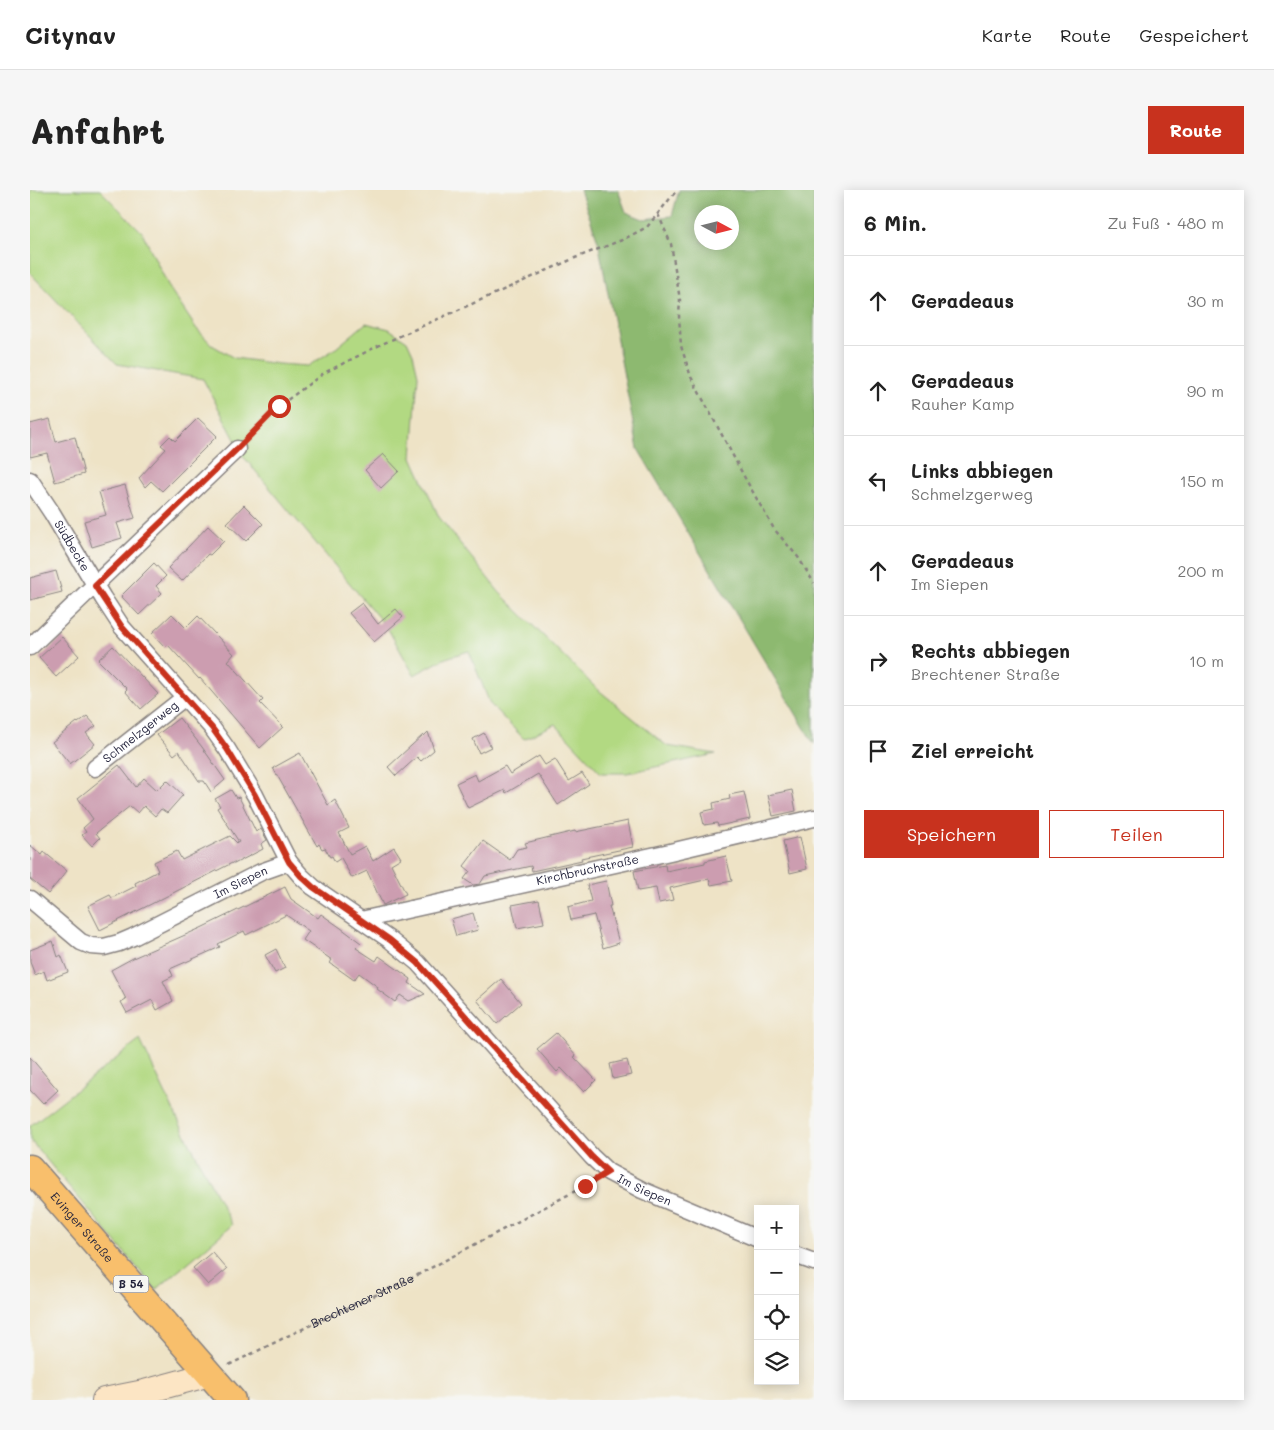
<!DOCTYPE html>
<html lang="de">
<head>
<meta charset="utf-8">
<style>
	:root { --surface:#fff; --page:#f6f6f6; --text:#222; --muted:#767676; --line:#e0e0e0; --accent:#c8321e }
	body { margin:0; font-family:Mali,sans-serif; background:var(--page); color:var(--text) }
	.controls { position:absolute; right:15px; bottom:15px; display:grid; overflow:hidden; border-radius:0px; box-shadow:0 2px 12px #0003 }
	.controls button { width:45px; height:45px; display:grid; place-items:center; padding:0; border:0; border-bottom:1px solid var(--line); background:var(--surface); color:var(--text); font:25px sans-serif }
	.compass { position:absolute; left:664px; top:15px; width:45px; height:45px; border-radius:50%; background:var(--surface); box-shadow:0 2px 12px #0003; rotate:97deg }
	.stop { position:absolute; width:15px; height:15px; margin:-11px; border:4px solid #c8321e; border-radius:50%; background:#fff }
	.stop.end { background:#c8321e; border-color:#fff; box-shadow:0 1px 5px #0008 }
	.list { margin:0; padding:0; list-style:none }
	h2 { display:flex; justify-content:space-between; align-items:center; height:65px; margin:0; padding:0 20px; font-size:21px }
	h2 small { font-size:16px; font-weight:400; color:var(--muted) }
	.list li { display:grid; grid-template-columns:32px 1fr auto; gap:15px; align-items:center; box-sizing:border-box; height:90px; padding:0 20px; border-top:1px solid var(--line) }
	.list b { display:block; font-size:19px; white-space:nowrap }
	.list p { margin:0; font-size:16px; white-space:nowrap; color:var(--muted) }
	.list em { font-size:16px; font-style:normal; color:var(--muted) }
	.actions { display:flex; gap:10px; padding:15px 20px }
	.actions a { flex:1; padding:11px 0; border:1px solid var(--accent); border-radius:0px; text-align:center; font-size:18px; color:var(--accent) }
	.actions .main { background:var(--accent); color:#fff }
	.icon { flex:none; width:28px; height:28px; fill:none; stroke:currentColor; stroke-width:2; stroke-linecap:round; stroke-linejoin:round }
	.map { position:relative; flex:none; width:784px; height:1210px; overflow:hidden; border-radius:0px }
	header { display:flex; align-items:center; gap:30px; box-sizing:border-box; height:70px; padding:0 25px; background:var(--surface); border-bottom:1px solid var(--line) }
	header strong { font-size:24px }
	nav { display:flex; gap:28px; margin-inline-start:auto; font-size:18px }
	.intro { display:flex; align-items:center; justify-content:space-between; box-sizing:border-box; height:120px; padding:0 30px }
	h1 { margin:0; font-size:35px }
	.button { padding:12px 22px; border-radius:0px; background:var(--accent); color:#fff; font-size:18px; font-weight:700 }
	main { display:flex; gap:30px; padding:0 30px }
	aside { flex:1; background:var(--surface); border-radius:0px; box-shadow:0 2px 12px #0003 }
	.map>svg:first-child { display:block }
	.green { fill:#b2d982; stroke:#6a7e5e }
	.forest { fill:#8db970; stroke:#586e56; fill-rule:evenodd }
	.building { fill:#cc9db0 }
	.lines { fill:none; stroke-linecap:round; stroke-linejoin:round }
	.street-casing { stroke:#888280; stroke-width:19 }
	.secondary-casing { stroke:#888280; stroke-width:26 }
	.primary-casing { stroke:#888280; stroke-width:29 }
	.path { stroke:#888280; stroke-width:2.5; stroke-dasharray:4 4; stroke-linecap:butt }
	.street { stroke:#fff; stroke-width:16 }
	.secondary { stroke:#fce5c4; stroke-width:24 }
	.primary { stroke:#f8bf6c; stroke-width:26 }
	.route { stroke:#c8321e; stroke-width:6 }
	.labels { text-anchor:middle; stroke-width:4.5; stroke-linejoin:round; paint-order:stroke }
	.shield { fill:#f6f6f2; stroke:#626272; stroke-width:1 }
	.shield-label { font-size:11px; font-weight:bold; fill:#22223b }
	.street-label { font-size:12px; fill:#22223b; stroke:#f6f6f2 }
</style>
</head>
<body>
<header>
<strong>Citynav</strong>
<nav><a>Karte</a><a>Route</a><a>Gespeichert</a></nav>
</header>
<div class="intro"><h1>Anfahrt</h1><a class="button">Route</a></div>
<main>
<div class="map">
<svg width="784" height="1210" viewBox="0 0 784 1210">
	<rect width="100%" height="100%" fill="#f6f6f2"/>
	<filter id="ink" filterUnits="userSpaceOnUse"><feTurbulence type="fractalNoise" baseFrequency=".02" numOctaves="2"/><feDisplacementMap in="SourceGraphic" scale="10" xChannelSelector="R" yChannelSelector="G"/><feConvolveMatrix kernelMatrix="1 2 1 2 8 2 1 2 1" color-interpolation-filters="sRGB"/></filter>
	<filter id="wash" filterUnits="userSpaceOnUse"><feTurbulence type="fractalNoise" baseFrequency=".0096" numOctaves="4" result="noise"/><feDisplacementMap in="SourceGraphic" scale="20" xChannelSelector="R" yChannelSelector="G"/><feGaussianBlur stdDeviation="1.12" result="paint"/><feColorMatrix in="noise" values="0 0 0 0 0 0 0 0 0 0 0 0 0 0 0 0 0 1.4 0 .05"/><feComposite in="paint" operator="in"/></filter>
	<g filter="url(#wash)">
		<rect width="100%" height="100%" fill="#eee3c6"/>
		<!-- green -->
		<path class="green" d="M0 0H70L112 42 140 99 166 138 182 155 204 168 248 174 278 176 305 159 336 133 359 139 377 151 383 164 388 185 382 267 409 327 469 402 566 498 637 556 686 564 597 583H571L525 534 494 549 460 514 439 461 416 468 384 485 358 439 207 259 209 257 173 189 87 174 0 83Z
			M110 850 148 930 202 1035 126 1100 0 950V936Z"/>
		<!-- forest -->
		<path class="forest" d="M550 0H588L596 22 613 29 642 26 649 0H784V554L608 259 568 51ZM672 22H702V52H672Z"/>
		<g id="blocks">
			<!-- building -->
			<path class="building" d="M168 228 187 246 132 301 121 291 115 297 109 288 136 259 131 255 140 246 145 251Z
				M20 229 26 252 45 247 54 284 25 292 17 263 0 267V234Z
				M353 264 369 281 351 298 335 280Z
				M95 295 105 328 87 333 92 348 62 357 54 331 76 325 69 302Z
				M214 315 233 334 216 351 197 333Z
				M178 336 194 351 180 365 178 364 152 391 138 378Z
				M124 373 136 386 126 396 132 403 109 425 91 406Z
				M26 381 32 402 0 410V388Z
				M332 413 348 434 366 419 373 427 344 452 319 423Z
				M142 424 156 438 168 426 204 464 198 471 233 510 230 513 253 537 230 558 170 488 169 489 138 455 135 457 122 443Z
				M32 447 49 466 26 487 9 468Z
				M83 456 128 504 111 519 95 501 97 499 68 470Z
				M57 526 66 536 56 543 65 554 40 574 22 552 47 532 48 533Z
				M149 528 172 557 195 590 181 602 174 591H169L149 561 144 565 127 545Z
				M398 542 404 560 391 571 387 567 366 586 358 577 393 545 394 546Z
				M454 543 461 557 449 563 443 549Z
				M270 563 298 615 305 610 319 638 309 643 320 664 335 656 343 671 364 657 371 668 361 674 376 704 353 715 337 681 322 688 311 668 305 672 302 666 300 667 295 658 292 659 289 654 287 656 243 578Z
				M509 566 515 575 525 569 539 591 552 583 559 594 528 615 508 584 476 603 475 600 438 618 426 593 445 584 448 591 475 576 480 584Z
				M89 575 106 597 114 588 127 600 137 590 153 605 137 623 131 619 125 626 114 616 108 623 100 616 66 643 70 648 62 656 52 645 56 642 53 638 63 629 48 608Z
				M201 600 206 608 209 607 226 642 231 639 237 650 231 654 233 659 204 674V672L70 740 58 716 80 705 82 708 106 696 105 693 128 681 124 672 147 661 152 670 200 646 207 653 209 652 187 618 190 616 185 609Z
				M762 600 766 621 743 626 738 605Z
				M714 602 720 629 688 636 687 633 674 635 671 622 684 619 683 613 700 609 699 605Z
				M598 631 603 657 551 668 552 670 502 681 501 676 455 686 450 694 443 695 434 689 440 681 434 676 453 651 480 670 487 659 497 657 495 653 545 641V642Z
				M770 647 777 679 760 683 753 651Z
				M0 655 12 665 14 662 37 681 18 704 0 689Z
				M696 666 702 691 681 695 679 689 640 698 643 710 629 713 626 698 608 701 604 681 635 675 636 681 675 673V671Z
				M576 691 581 716H579L589 753 573 758 564 725 541 730 538 717 561 711 557 695Z
				M255 697 261 709 288 728 291 724 311 738 331 753 326 758 346 771 349 766 381 789 379 793 395 804 379 811 370 805 365 812 347 799 348 797 329 783 324 790 300 773 302 770 273 750 279 741 256 725 216 745 214 741 188 754 190 757 140 779 143 786 133 791 143 811 127 820 122 810 97 823 91 812 96 809 81 780 103 768 171 738Z
				M509 710 514 733 487 738 482 715Z
				M443 723 448 740 426 746 421 729Z
				M23 751 28 767 31 765 38 782 17 790 14 781 5 785 0 772V760Z
				M246 759 255 778 245 783 235 765Z
				M471 789 491 813 467 834 447 810Z
				M526 843 546 866 544 867 566 890 554 902 531 878 527 882 507 859Z
				M0 867 28 900 13 914 0 900Z
				M597 870 601 885 583 889 580 874Z
				M182 1062 197 1079 178 1095 163 1078Z"/>
		</g>
	</g>
	<g filter="url(#ink)">
		<use href="#blocks" fill-opacity="0" stroke="#888280" stroke-width="1"/>
		<g class="lines">
			<!-- street casing -->
			<g class="street-casing">
				<g id="street">
					<path id="s2" d="M0 290 22 323 73 408 92 437 182 538 197 559 225 605 259 672 271 686 283 697 360 750 388 773 562 967 578 982 612 1000 728 1049"/>
					<path d="M0 457 207 259"/>
					<path id="s3" d="M65 578 155 507"/>
					<path id="s4" d="M0 709 51 752 61 756 74 757 89 753 103 747 231 682 259 672"/>
					<path id="s5" d="M331 730 640 662 784 628"/>
					<path d="M765 1065 784 1072"/>
				</g>
			</g>
			<!-- secondary casing -->
			<g class="secondary-casing">
				<path id="secondary" d="M74 1210 114 1202 180 1184"/>
			</g>
			<!-- primary casing -->
			<g class="primary-casing">
				<g id="primary">
					<path id="s6" d="M0 978 202 1210"/>
				</g>
			</g>
			<!-- path -->
			<g class="path">
				<path d="M628 24 641 54 650 110 649 126 651 156 661 187 716 290 744 339 768 367 784 393"/>
				<path d="M217 248 249 216 294 183 352 154 545 68 592 50 617 37 647 0"/>
				<path id="s1" d="M199 1175 266 1142 380 1089 564 991"/>
			</g>
			<!-- street -->
			<use href="#street" class="street"/>
			<!-- secondary -->
			<use href="#secondary" class="secondary"/>
			<!-- primary -->
			<use href="#primary" class="primary"/>
		</g>
	</g>
	<g class="lines" filter="url(#ink)">
		<!-- route -->
		<path class="route" d="M249 216 207 259 65 396 92 437 182 538 197 559 225 605 259 672 271 686 283 697 360 750 388 773 562 967 578 982 555 996"/>
	</g>
	<g class="labels">
		<!-- shield labels -->
		<rect class="shield" x="83.5" y="1085.5" width="35" height="17" rx="4"/>
		<g class="shield-label">
			<text x="101" y="1098">B 54</text>
		</g>
		<!-- street labels -->
		<g class="street-label">
			<text dy="4" stroke="none"><textPath href="#s2" startOffset="78">Südbecke</textPath></text>
			<text dy="4" stroke="none"><textPath href="#s3" startOffset="58">Schmelzgerweg</textPath></text>
			<text dy="4" stroke="none"><textPath href="#s5" startOffset="232">Kirchbruchstraße</textPath></text>
			<text dy="4" stroke="none"><textPath href="#s4" startOffset="242">Im Siepen</textPath></text>
			<text dy="4" stroke="none"><textPath href="#s2" startOffset="951">Im Siepen</textPath></text>
			<text dy="4" stroke="none"><textPath href="#s6" startOffset="79">Evinger Straße</textPath></text>
			<text dy="4" stroke="none"><textPath href="#s1" startOffset="148">Brechtener Straße</textPath></text>
		</g>
	</g>
</svg>
<div class="controls">
<button>+</button>
<button>−</button>
<button><svg class="icon" aria-label="locate" viewBox="0 0 24 24"><circle cx="12" cy="12" r="6"/><path d="M12 2v4M12 18v4M2 12h4M18 12h4"/></svg></button>
<button><svg class="icon" aria-label="layers" viewBox="0 0 24 24"><path d="M12 4l9 5-9 5-9-5zM3 14l9 5 9-5"/></svg></button>
</div>
<svg class="compass" viewBox="-18 -18 36 36"><path d="M0-13l5 13h-10z" fill="#e53935"/><path d="M0 13l5-13h-10z" fill="#767676"/></svg>
<div class="stop" style="left:249px;top:216px"></div>
<div class="stop end" style="left:555px;top:996px"></div>
</div>
<aside>
<h2>6 Min.<small>Zu Fuß · 480 m</small></h2>
<ul class="list">
<li><svg class="icon" aria-label="ahead" viewBox="0 0 24 24"><path d="M12 20V5M6 11l6-6 6 6"/></svg><div><b>Geradeaus</b></div><em>30 m</em></li>
<li><svg class="icon" aria-label="ahead" viewBox="0 0 24 24"><path d="M12 20V5M6 11l6-6 6 6"/></svg><div><b>Geradeaus</b><p>Rauher Kamp</p></div><em>90 m</em></li>
<li><svg class="icon" aria-label="left" viewBox="0 0 24 24"><path d="M17 20v-9H6M10 6l-5 5 5 5"/></svg><div><b>Links abbiegen</b><p>Schmelzgerweg</p></div><em>150 m</em></li>
<li><svg class="icon" aria-label="ahead" viewBox="0 0 24 24"><path d="M12 20V5M6 11l6-6 6 6"/></svg><div><b>Geradeaus</b><p>Im Siepen</p></div><em>200 m</em></li>
<li><svg class="icon" aria-label="right" viewBox="0 0 24 24"><path d="M7 20v-9h11M14 6l5 5-5 5"/></svg><div><b>Rechts abbiegen</b><p>Brechtener Straße</p></div><em>10 m</em></li>
<li><svg class="icon" aria-label="arrive" viewBox="0 0 24 24"><path d="M6 21V4h12l-3 4 3 4H6"/></svg><div><b>Ziel erreicht</b></div></li>
</ul>
<div class="actions"><a class="main">Speichern</a><a>Teilen</a></div>
</aside>
</main>
</body>
</html>
